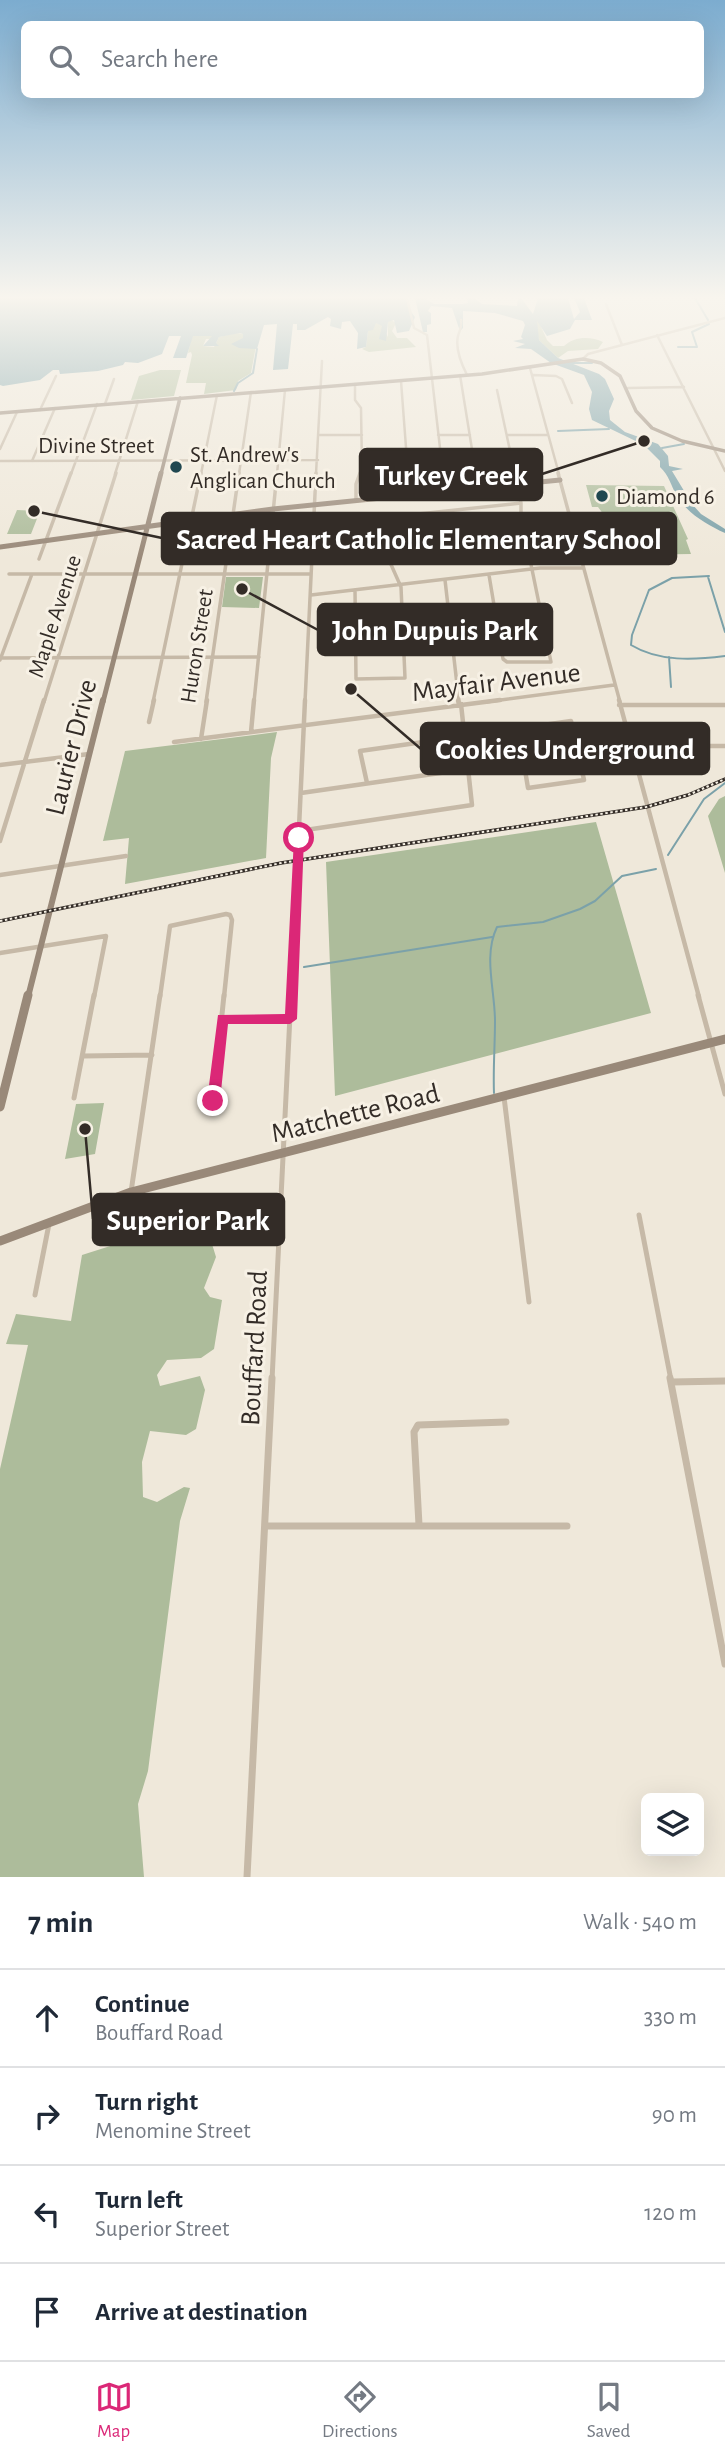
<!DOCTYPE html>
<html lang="en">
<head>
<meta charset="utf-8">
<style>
	:root { --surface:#fff; --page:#f6f6f7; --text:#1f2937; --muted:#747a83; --line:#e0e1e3; --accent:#db2777 }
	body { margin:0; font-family:"Alegreya Sans",sans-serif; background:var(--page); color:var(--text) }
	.controls { position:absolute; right:21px; bottom:21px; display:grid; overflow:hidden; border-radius:10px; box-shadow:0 7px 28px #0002 }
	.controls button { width:63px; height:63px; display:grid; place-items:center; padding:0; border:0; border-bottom:2px solid var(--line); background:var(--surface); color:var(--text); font:35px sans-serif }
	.stop { position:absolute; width:21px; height:21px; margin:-16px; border:5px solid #db2777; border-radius:50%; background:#fff }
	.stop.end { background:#db2777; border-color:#fff; box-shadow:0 2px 7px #0008 }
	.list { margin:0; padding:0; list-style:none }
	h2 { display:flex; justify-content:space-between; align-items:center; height:91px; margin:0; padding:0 28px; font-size:30px }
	h2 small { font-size:23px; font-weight:400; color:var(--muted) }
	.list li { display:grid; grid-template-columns:46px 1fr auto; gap:21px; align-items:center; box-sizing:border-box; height:98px; padding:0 28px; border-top:2px solid var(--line) }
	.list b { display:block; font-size:26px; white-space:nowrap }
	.list p { margin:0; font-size:23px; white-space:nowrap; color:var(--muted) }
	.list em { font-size:23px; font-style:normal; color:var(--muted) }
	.icon { flex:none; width:38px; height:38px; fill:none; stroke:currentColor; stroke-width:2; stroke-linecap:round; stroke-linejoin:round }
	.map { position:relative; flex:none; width:725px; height:1877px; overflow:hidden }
	.search { position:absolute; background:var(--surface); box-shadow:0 7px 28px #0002; left:21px; right:21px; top:21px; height:77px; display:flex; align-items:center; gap:18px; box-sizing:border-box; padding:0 24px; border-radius:10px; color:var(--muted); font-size:26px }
	.sheet { height:483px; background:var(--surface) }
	nav { display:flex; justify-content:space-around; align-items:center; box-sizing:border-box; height:98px; border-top:2px solid var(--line); background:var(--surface); font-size:19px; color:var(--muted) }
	nav a { display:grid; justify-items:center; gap:4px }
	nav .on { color:var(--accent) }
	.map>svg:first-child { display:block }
	.green { fill:#adbc9b }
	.water { fill:#7ba1a9 }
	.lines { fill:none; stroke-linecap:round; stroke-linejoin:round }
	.stream { stroke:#7ba1a9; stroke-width:2 }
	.street-far4 { stroke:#c6b9a7; stroke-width:2.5 }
	.street-far3 { stroke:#c6b9a7; stroke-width:3.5 }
	.street-far2 { stroke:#c6b9a7; stroke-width:4.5 }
	.street-far1 { stroke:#c6b9a7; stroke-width:5 }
	.street { stroke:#c6b9a7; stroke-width:7 }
	.secondary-far3 { stroke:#998979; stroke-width:3.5 }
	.secondary-far2 { stroke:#998979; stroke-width:5 }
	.secondary-far1 { stroke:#998979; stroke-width:6 }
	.secondary { stroke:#998979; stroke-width:9 }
	.rail-casing { stroke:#332c27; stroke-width:3.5 }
	.rail { stroke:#f7f1e5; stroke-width:2; stroke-dasharray:2.5; stroke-linecap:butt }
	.route { fill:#db2777 }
	.poi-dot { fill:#204750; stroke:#f7f1e5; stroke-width:2.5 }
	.labels { text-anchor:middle; stroke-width:6; stroke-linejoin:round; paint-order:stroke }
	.far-street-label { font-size:23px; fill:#332c27; stroke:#f7f1e5 }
	.far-poi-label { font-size:23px; fill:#332c27; stroke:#f7f1e5; text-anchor:start }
	.street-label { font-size:28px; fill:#332c27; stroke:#f7f1e5 }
	.leader { fill:none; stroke:#332c27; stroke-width:2.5 }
	.callout-dot { fill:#332c27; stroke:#f7f1e5; stroke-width:2.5 }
	.callout { fill:#332c27; stroke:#332c27; stroke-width:2.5 }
	.callout-label { font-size:30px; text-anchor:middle; font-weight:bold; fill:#fff }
</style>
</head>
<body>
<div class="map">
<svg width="725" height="1877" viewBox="0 0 725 1877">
	<rect width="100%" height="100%" fill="#efe8da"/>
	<!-- green -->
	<path class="green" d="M391 320 396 323 392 331 397 338H407L416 347 369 352 362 349 366 347 368 331 376 323 382 325 388 337V322Z
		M538 320 547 340 553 346H564C574 336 591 336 603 342L598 349 568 351 558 358 539 340 535 322Z
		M235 333 258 335 251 373 238 381 236 390 204 394 206 383H186L192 355 191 352 188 353 192 336H213L211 339H206L203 346 214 347 219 337Z
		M160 370H181L174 396 131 400 139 376Z
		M586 485 664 486 688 539 686 540 691 554 625 555 621 540H606L595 516 604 515 598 507H592Z
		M17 510 40 511 31 534H7Z
		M226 577H263L259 608 222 607Z
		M277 732 271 758 266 858 125 884 129 838 103 841 125 751Z
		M725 796V873L708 816 719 799Z
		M596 822 651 1013 335 1096 326 862Z
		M104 1103 95 1154 65 1159 76 1104Z
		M239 1205 228 1220 208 1231 216 1257 204 1288 210 1297 222 1300 214 1349 201 1358 167 1360 157 1375 160 1386 200 1376 205 1390 196 1429 186 1435 150 1431 142 1462 143 1497 157 1502 184 1487 190 1488 180 1521 148 1771 138 1804 144 1877H0V1469L28 1345 6 1344 16 1314 71 1321 82 1255Z"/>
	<!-- water -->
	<path class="water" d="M0 298H408L409 309 415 317 409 331 397 333 394 320 388 322 386 341 379 339 382 326 376 323 373 330 368 331 366 347 357 349 358 333 350 321 342 322 341 329 330 326 331 319 328 317 305 330H297V324H293L288 369 273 370 277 324 264 325 257 349 239 348 231 344 243 338V334L240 333 219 337 216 343 219 346H203L212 336H193L186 358H173L181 336H169L162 354 138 363 125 362 123 365 98 371 60 374 59 370H53L40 380 3 386 0 385Z
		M415 298H424L434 304H463L468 303 467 298H474L482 304 517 306 518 298H521L533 314 538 298H568L574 319 580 312 574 298H584L592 320H575L570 329 547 336 537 321 539 340 558 358 599 374 605 379 614 399 609 411 610 420 625 432 658 444 668 456 669 466 683 469 672 471 692 504 701 514 725 529V533C707 525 687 513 677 496 671 486 669 475 660 467V461L644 445 592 420 589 409 592 392 584 375 551 363 531 349 515 348 525 344 513 341 523 339 521 337 525 325 523 321 495 313 463 311V328L460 331 452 308 431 306 428 311 431 313V324L427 325V332H423Z"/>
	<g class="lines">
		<!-- stream -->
		<path class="stream" d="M695 298 708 320
			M678 347H697L692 332 709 324
			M569 363H592
			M234 391 238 383 253 373 257 349
			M558 431 609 429
			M662 448 684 444
			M709 576 672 578 649 590 632 635 631 645C659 662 694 660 725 656
			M708 577 725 632
			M669 657 671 687
			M668 855 704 799 725 783
			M304 967 492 937
			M494 1093C493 1069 495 1045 495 1021 495 990 483 956 497 927L543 922 580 909 595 901 622 876 656 869"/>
		<!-- street-far4 -->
		<path class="street-far4" d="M407 298 414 328 427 335 443 474
			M606 304 622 345
			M461 320C462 328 460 329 458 336 455 348 462 365 467 375
			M657 335 725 471
			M583 359 588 354 725 318
			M530 368 559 474
			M460 375 476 474
			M533 375 556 376 562 379 572 403
			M401 381 408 474
			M355 384V400L361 408 362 468 360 474
			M628 388 684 387
			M497 390 515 474
			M105 404 114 379
			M40 410 56 376
			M318 435H362
			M438 435H470
			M507 435H548
			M0 449 17 412
			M0 461 318 460
			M32 461 55 408
			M71 474 97 404
			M115 474 138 401
			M201 474 217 395
			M239 474 251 392
			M277 474 285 390
			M316 474 322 361"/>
		<!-- street-far3 -->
		<path class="street-far3" d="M408 473 410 495
			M443 473 445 491
			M476 473 478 488
			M558 473 620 702
			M356 501V484L360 473
			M354 541 521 524V503L515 473
			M39 559 71 473
			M9 574H311
			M489 575 503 659 507 662H551L527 545 360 563 356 559 353 521 521 503
			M445 580 459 702
			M355 590 356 679 405 678 401 587 389 560
			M311 595 540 568H583
			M404 637H499
			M0 658 259 657
			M0 660 32 574
			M44 702 116 473
			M153 702 201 473
			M206 702 239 473
			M254 702 277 473
			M305 702 316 473
			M486 702 614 685"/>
		<!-- street-far2 -->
		<path class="street-far2" d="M458 700 459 705
			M619 700 699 997
			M619 705H725
			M149 722 154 700
			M251 732 254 700
			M201 739 207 700
			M174 742 500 700
			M578 751 635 746H725
			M0 765 89 754
			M367 783 360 751 571 721 584 780 528 788 520 740 515 729
			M301 793 468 769
			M299 831 472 805 461 704
			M0 841 44 700
			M0 875 126 856
			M0 953 106 936 94 997
			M160 997 170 926 226 914 230 915 232 920 224 997
			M291 997 305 700"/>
		<!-- street-far1 -->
		<path class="street-far1" d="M698 995 725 1094
			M223 1019H290
			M83 1056 152 1055
			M504 1097 529 1302
			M74 1098 94 995
			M213 1101 224 995
			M131 1192 160 995
			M639 1215 671 1380
			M35 1295 49 1224
			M272 1380 291 995"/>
		<!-- street -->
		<path class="street" d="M670 1378 725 1664
			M672 1382 725 1381
			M419 1525 414 1432 418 1425 506 1422
			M265 1526H567
			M247 1877 272 1378"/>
		<!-- secondary-far3 -->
		<path class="secondary-far3" d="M0 413 482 374 583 359 601 363 620 376 636 411 652 428 682 441 725 451
			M161 474 180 398"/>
		<!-- secondary-far2 -->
		<path class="secondary-far2" d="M0 547 273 509 560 480
			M103 702 161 473"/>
		<!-- secondary-far1 -->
		<path class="secondary-far1" d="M28 997 103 700"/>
		<!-- secondary -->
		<path class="secondary" d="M0 1107 28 995
			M0 1241 131 1192 725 1039"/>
		<!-- rail casing -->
		<g class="rail-casing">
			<path id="rail" d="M0 921 281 863 646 807 688 795 725 779"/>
		</g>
		<!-- rail -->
		<use href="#rail" class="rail"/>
	</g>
	<!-- sky -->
	<linearGradient id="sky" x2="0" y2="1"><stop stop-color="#7caccf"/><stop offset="0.53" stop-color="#f8f5ee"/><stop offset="1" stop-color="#f8f5ee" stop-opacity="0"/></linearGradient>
	<rect width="725" height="561" fill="url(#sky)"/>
	<!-- route -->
	<path class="route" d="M299 834 304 838 297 1019 290 1024H228L220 1101 213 1106 207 1101 218 1015 285 1014 294 838Z"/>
	<!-- markers -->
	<g class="poi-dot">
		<circle cx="176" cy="467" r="7"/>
		<circle cx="602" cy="496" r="7"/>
	</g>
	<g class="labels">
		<!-- far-street labels -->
		<g class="far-street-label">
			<text x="96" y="453">Divine Street</text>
			<text transform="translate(54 616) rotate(-72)" y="8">Maple Avenue</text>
			<text transform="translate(196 646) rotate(-81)" y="8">Huron Street</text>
		</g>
		<!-- far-poi labels -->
		<g class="far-poi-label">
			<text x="190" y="462">St. Andrew's<tspan x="190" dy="26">Anglican Church</tspan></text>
			<text x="616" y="504">Diamond 6</text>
		</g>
		<!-- street labels -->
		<g class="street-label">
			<text transform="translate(496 681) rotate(-7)" y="10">Mayfair Avenue</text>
			<text transform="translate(70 747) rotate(-76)" y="10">Laurier Drive</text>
			<text transform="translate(355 1112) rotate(-14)" y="10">Matchette Road</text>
			<text transform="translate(253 1348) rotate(-87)" y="10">Bouffard Road</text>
		</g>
	</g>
	<!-- callouts -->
	<path class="leader" d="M644 441L542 474M34 511L162 538M242 589L318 630M351 689L421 749M85 1129L93 1219"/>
	<g class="callout-dot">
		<circle cx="644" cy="441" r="7"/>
		<circle cx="34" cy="511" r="7"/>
		<circle cx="242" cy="589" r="7"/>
		<circle cx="351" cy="689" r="7"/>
		<circle cx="85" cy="1129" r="7"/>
	</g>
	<g class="callout">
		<rect x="360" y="449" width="182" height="51" rx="7"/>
		<rect x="162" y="513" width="514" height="51" rx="7"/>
		<rect x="318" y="604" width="234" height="51" rx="7"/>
		<rect x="421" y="723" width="288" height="51" rx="7"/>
		<rect x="93" y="1194" width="191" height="51" rx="7"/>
	</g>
	<g class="callout-label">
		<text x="451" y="485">Turkey Creek</text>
		<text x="419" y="549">Sacred Heart Catholic Elementary School</text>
		<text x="435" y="640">John Dupuis Park</text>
		<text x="565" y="759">Cookies Underground</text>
		<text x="188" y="1230">Superior Park</text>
	</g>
</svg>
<div class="controls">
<button><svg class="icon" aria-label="layers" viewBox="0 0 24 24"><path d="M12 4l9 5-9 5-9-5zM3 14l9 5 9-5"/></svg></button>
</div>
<div class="stop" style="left:299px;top:838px"></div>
<div class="stop end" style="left:213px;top:1101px"></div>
<div class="search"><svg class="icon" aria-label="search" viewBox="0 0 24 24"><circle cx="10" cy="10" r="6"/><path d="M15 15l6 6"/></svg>Search here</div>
</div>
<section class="sheet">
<h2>7 min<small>Walk · 540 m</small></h2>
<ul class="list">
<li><svg class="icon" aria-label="ahead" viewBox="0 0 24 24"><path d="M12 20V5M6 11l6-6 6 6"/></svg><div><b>Continue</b><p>Bouffard Road</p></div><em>330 m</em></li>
<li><svg class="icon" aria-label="right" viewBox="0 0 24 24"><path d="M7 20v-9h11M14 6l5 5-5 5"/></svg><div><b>Turn right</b><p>Menomine Street</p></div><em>90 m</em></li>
<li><svg class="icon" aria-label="left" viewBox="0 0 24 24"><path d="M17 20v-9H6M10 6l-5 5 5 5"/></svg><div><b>Turn left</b><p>Superior Street</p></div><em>120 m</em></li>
<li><svg class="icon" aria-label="arrive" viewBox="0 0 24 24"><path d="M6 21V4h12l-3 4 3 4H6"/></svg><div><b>Arrive at destination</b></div></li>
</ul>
</section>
<nav>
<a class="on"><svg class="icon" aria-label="map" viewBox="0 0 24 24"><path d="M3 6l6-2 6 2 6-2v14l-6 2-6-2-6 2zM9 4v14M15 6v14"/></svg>Map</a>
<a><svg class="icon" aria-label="directions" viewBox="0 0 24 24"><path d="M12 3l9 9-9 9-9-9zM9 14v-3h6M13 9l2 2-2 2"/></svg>Directions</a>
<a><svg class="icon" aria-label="saved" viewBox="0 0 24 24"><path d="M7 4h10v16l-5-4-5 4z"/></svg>Saved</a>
</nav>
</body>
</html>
